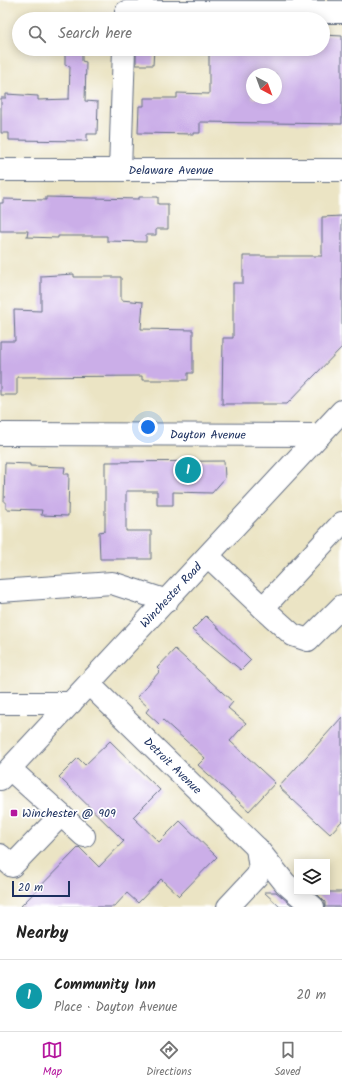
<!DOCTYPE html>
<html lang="en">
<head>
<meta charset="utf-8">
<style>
	:root { --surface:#fff; --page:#f6f6f6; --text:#222; --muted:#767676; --line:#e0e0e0; --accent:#b5179e }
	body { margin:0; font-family:Kalam,sans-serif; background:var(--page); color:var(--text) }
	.controls { position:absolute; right:12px; bottom:12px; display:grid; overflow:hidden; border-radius:0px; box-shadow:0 2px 10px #0003 }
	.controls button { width:36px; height:36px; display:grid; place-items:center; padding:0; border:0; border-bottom:1px solid var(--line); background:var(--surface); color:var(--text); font:20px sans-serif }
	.compass { position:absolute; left:246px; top:68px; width:36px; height:36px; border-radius:50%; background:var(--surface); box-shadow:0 2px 10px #0003; rotate:139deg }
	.scale { position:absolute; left:12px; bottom:10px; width:58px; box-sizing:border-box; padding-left:4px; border:2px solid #1b2f5e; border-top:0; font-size:11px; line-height:14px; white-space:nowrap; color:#1b2f5e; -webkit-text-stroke:3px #fff; paint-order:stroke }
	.you { position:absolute; left:148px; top:427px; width:14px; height:14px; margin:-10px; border:3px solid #fff; border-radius:50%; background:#1a73e8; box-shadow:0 0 0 6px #1a73e833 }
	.badge { display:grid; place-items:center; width:26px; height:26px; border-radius:50%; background:var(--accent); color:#fff; font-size:13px; font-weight:700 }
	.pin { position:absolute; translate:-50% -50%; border:2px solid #fff; box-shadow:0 1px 4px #0006 }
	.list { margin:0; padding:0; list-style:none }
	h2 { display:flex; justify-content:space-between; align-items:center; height:52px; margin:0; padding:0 16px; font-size:17px }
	h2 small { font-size:13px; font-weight:400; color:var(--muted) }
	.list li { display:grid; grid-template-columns:26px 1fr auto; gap:12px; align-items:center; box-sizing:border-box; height:72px; padding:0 16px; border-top:1px solid var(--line) }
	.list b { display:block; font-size:15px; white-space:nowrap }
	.list p { margin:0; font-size:13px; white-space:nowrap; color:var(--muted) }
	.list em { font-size:13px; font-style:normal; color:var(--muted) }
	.icon { flex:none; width:22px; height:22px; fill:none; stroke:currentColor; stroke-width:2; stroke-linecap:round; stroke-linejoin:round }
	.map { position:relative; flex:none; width:342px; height:907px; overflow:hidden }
	.search { position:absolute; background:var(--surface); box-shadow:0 2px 10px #0003; left:12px; right:12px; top:12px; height:44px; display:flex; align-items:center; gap:10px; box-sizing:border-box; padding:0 14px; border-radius:22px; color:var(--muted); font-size:15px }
	.sheet { height:124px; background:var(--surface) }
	nav { display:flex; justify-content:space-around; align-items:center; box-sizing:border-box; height:56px; border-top:1px solid var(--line); background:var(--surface); font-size:11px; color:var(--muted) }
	nav a { display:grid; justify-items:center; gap:2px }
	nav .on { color:var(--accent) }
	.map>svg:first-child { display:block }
	.building { fill:#cbaee8; fill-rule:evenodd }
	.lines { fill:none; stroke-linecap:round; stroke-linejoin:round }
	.minor-casing { stroke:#646e82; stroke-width:24 }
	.major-casing { stroke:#646e82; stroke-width:24 }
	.minor { stroke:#fff; stroke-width:22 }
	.major { stroke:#fff; stroke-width:22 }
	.poi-dot { fill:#b5179e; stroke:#fff; stroke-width:1.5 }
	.labels { text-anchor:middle; stroke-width:3.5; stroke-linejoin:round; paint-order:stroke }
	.street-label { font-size:12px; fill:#1b2f5e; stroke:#fff }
	.poi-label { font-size:12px; fill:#1b2f5e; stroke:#fff; text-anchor:start }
</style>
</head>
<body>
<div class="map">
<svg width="342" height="907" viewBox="0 0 342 907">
	<rect width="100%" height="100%" fill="#fff"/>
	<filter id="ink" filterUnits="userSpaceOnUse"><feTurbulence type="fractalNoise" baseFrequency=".025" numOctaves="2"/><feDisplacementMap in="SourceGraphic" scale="8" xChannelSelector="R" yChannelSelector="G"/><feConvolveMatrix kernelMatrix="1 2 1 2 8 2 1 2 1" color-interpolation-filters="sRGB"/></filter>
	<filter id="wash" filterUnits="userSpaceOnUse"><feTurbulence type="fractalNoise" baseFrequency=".012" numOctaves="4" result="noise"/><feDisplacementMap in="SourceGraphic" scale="16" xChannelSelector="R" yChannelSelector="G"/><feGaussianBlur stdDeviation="0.9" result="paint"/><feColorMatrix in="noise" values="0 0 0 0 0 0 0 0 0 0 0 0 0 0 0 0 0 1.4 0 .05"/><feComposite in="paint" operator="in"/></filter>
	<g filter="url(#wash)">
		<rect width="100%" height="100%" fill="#ebe4c4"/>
		<g id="blocks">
			<!-- building -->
			<path class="building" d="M323 35 342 36V124L200 122V133H194V134L138 133 139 106H144V98H177V93L209 94V49H323ZM252 74H276V98H252Z
				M65 49H82V61L86 62 85 101 98 102 97 134H87V141L9 140V133H1V98H6V94L38 96V100L69 99 70 66 65 65Z
				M136 49H154L153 65H136Z
				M46 197 139 199V197H158V204H168V229H156V235H146V242L107 241V236H58V238L27 237 28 231H0V203H3V199L46 200Z
				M342 216V347L287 404H222L223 338H233V283H243V256H322V217Z
				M74 274V277H121V300L143 302 141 329 193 330V373H188V380H142V376L17 377V395H0V341H15L14 310 41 311V276Z
				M224 461 225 478 212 493 173 492V505H157V491H126V531H151V559H100L99 532 105 531V462Z
				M5 463 30 464V466L65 467 64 474H69L68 516 41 515 42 510 6 509V502H4Z
				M206 616 251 660 241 670 192 630Z
				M175 649 233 702 228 708 246 723 230 741 275 783 249 811 198 765 205 758 163 720 159 724 146 712 149 708 137 697 160 671 157 668Z
				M342 717V821L330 834 279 787Z
				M110 741 160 790 133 817 159 842 180 821 217 857 179 896 161 879 138 903 127 893 114 907H20L79 847 99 867 124 841 59 777 78 758 85 765Z
				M264 892H276L294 907H280Z
				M315 892H342V907H325V902Z"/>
		</g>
	</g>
	<g filter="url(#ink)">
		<use href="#blocks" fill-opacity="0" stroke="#646e82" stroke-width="1"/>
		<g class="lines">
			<!-- minor casing -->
			<g class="minor-casing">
				<g id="minor">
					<path d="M126 12H342"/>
					<path id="s1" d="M0 170H342"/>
					<path d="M120 170 124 49"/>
					<path id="s2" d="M0 434 320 435"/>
					<path d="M208 556 263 608 293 635 308 640 342 606"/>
					<path d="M0 591 112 583 167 601"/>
					<path d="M263 608 342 523"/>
					<path id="s3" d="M89 684 257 848 285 883 313 907"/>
					<path d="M0 703H71"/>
					<path d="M61 815 84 836"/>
					<path d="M0 855 12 866 61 815 10 769"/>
					<path d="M228 907 257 876 260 869 257 848"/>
				</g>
			</g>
			<!-- major casing -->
			<g class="major-casing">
				<g id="major">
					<path id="s4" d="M0 779 342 411"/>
				</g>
			</g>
			<!-- minor -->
			<use href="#minor" class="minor"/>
			<!-- major -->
			<use href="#major" class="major"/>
		</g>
	</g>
	<!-- markers -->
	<rect class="poi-dot" x="10" y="809" width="8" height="8" rx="2"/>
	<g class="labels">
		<!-- street labels -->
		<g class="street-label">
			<text dy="4" stroke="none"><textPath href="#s1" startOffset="171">Delaware Avenue</textPath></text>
			<text dy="4" stroke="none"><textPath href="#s2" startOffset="208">Dayton Avenue</textPath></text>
			<text dy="4" stroke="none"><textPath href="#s4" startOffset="251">Winchester Road</textPath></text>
			<text dy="4" stroke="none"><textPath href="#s3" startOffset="117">Detroit Avenue</textPath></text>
		</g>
		<!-- poi labels -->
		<g class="poi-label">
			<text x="22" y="817">Winchester @ 909</text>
		</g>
	</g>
</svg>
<div class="controls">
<button><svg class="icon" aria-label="layers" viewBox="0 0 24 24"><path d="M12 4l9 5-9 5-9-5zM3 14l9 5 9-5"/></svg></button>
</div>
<svg class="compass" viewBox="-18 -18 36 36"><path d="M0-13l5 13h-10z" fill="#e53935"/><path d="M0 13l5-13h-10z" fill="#767676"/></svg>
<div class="scale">20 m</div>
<div class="you"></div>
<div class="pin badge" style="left:188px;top:470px;background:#0f9aa8">1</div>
<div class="search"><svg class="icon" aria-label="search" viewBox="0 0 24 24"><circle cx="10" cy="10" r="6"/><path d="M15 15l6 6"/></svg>Search here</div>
</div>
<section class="sheet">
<h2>Nearby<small></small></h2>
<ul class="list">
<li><span class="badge" style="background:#0f9aa8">1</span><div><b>Community Inn</b><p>Place · Dayton Avenue</p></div><em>20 m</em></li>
</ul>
</section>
<nav>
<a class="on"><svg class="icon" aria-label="map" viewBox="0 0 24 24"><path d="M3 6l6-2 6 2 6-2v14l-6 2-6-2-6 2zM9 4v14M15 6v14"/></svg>Map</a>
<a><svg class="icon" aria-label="directions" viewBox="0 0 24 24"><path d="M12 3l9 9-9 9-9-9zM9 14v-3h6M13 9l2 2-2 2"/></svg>Directions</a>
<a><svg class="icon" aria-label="saved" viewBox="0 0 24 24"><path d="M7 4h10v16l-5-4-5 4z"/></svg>Saved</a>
</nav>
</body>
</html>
